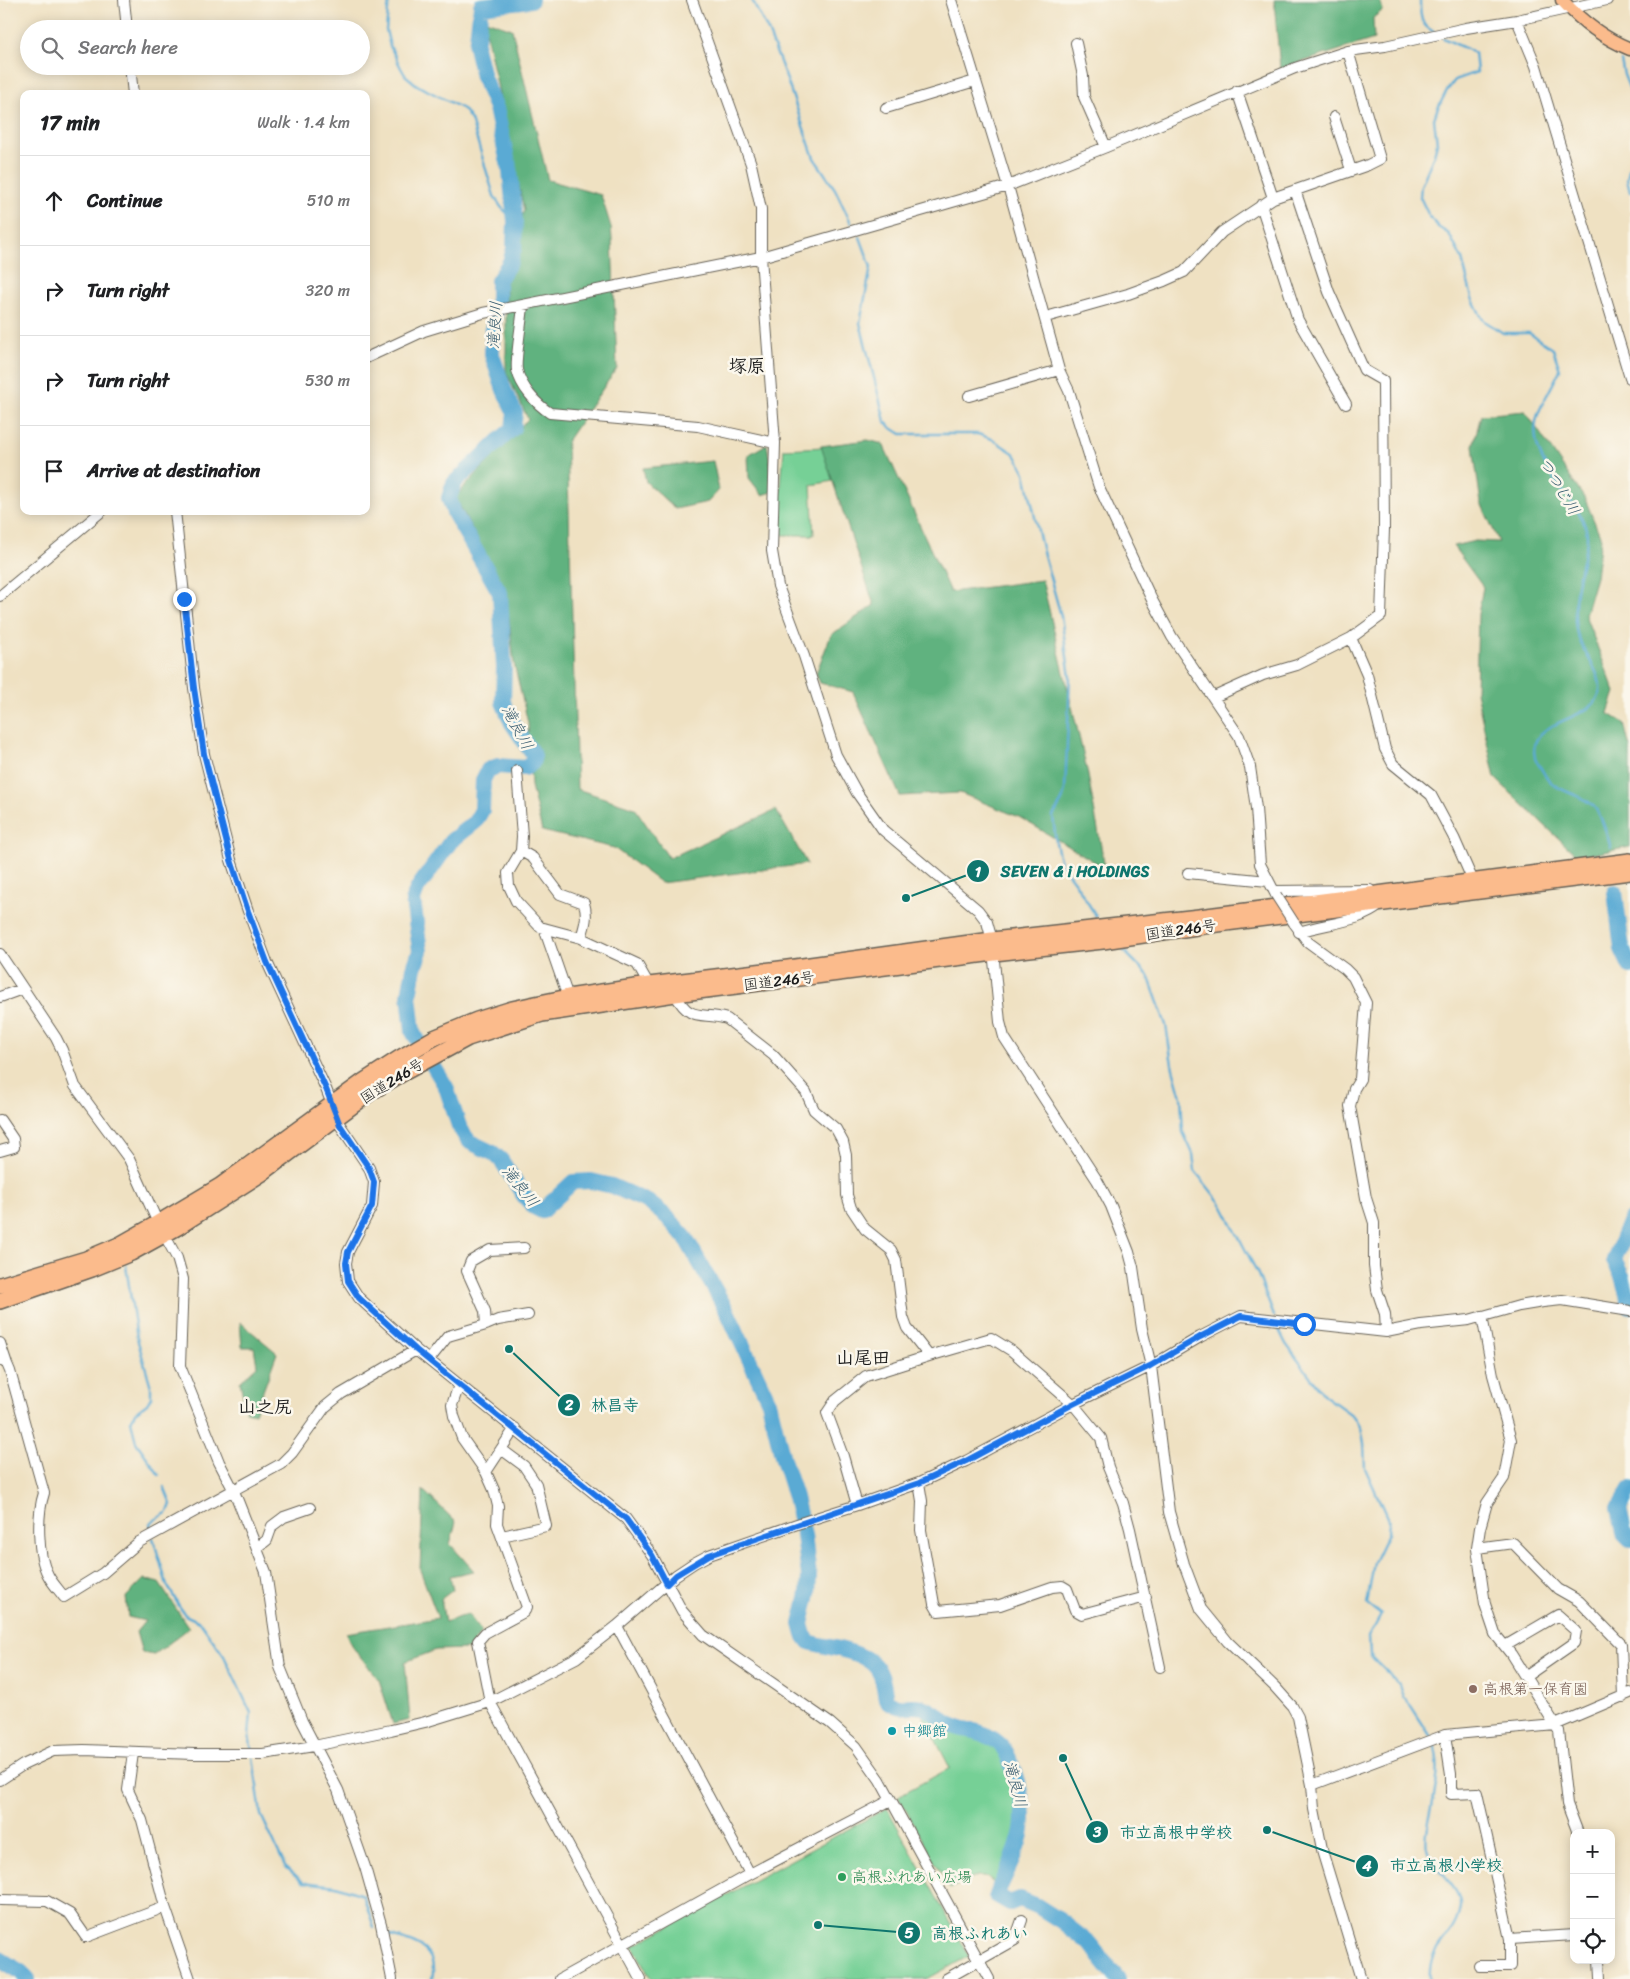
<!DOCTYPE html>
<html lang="en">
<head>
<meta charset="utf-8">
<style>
	:root { --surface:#fff; --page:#f2f2f2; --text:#202124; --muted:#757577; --line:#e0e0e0 }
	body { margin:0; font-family:Sriracha,"Klee One",sans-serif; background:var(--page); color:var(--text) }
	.controls { position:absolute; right:15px; bottom:15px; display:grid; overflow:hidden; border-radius:10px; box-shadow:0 2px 12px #0003 }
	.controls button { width:45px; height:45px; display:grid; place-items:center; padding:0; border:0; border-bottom:1px solid var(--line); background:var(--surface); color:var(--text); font:25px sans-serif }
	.stop { position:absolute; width:15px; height:15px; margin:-11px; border:4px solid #1a73e8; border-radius:50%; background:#fff }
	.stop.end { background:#1a73e8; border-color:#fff; box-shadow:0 1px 5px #0008 }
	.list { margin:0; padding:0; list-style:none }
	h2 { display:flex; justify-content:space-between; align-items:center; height:65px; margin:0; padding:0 20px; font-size:21px }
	h2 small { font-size:16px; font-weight:400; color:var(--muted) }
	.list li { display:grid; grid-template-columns:32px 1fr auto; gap:15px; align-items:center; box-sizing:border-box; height:90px; padding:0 20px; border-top:1px solid var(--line) }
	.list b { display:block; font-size:19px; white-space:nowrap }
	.list em { font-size:16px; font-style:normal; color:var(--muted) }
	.icon { flex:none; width:28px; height:28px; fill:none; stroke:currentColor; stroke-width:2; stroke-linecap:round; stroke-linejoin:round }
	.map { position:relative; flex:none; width:1630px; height:1979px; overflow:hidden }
	.search { position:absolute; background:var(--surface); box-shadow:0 2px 12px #0003; left:20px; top:20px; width:350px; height:55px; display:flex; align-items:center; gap:12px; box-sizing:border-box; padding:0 18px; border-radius:28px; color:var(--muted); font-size:19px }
	.panel { position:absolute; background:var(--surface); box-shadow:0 2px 12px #0003; left:20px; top:90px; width:350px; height:425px; border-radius:10px }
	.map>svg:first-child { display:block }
	.green { fill:#76d096; stroke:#497659 }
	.forest { fill:#60b27f; stroke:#3e674e }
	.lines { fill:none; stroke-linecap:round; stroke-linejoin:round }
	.stream { stroke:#5aaad4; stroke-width:2.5 }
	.river { stroke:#5aaad4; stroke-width:16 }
	.minor-casing { stroke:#666156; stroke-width:12 }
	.major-casing { stroke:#666156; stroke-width:15 }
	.highway-casing { stroke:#666156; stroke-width:18 }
	.minor { stroke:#fff; stroke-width:10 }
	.major { stroke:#fbbb8c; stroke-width:12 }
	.highway { stroke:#fbbb8c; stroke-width:15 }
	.minor-bridge-casing { stroke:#666156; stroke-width:12; stroke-linecap:butt }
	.minor-bridge { stroke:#fff; stroke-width:10 }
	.route { stroke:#1a73e8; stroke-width:6 }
	.education-dot { fill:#8d6e63; stroke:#fbf7ec; stroke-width:2 }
	.culture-dot { fill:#0f9aa8; stroke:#fbf7ec; stroke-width:2 }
	.leisure-dot { fill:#2e9e5b; stroke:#fbf7ec; stroke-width:2 }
	.labels { text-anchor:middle; stroke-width:5; stroke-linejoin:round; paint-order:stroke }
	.street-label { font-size:15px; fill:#1c1c1c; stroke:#fbf7ec }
	.education-label { font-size:15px; fill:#785e54; stroke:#fbf7ec; text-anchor:start }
	.culture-label { font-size:15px; fill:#0d838f; stroke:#fbf7ec; text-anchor:start }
	.leisure-label { font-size:15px; fill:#27864d; stroke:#fbf7ec; text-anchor:start }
	.water-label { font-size:16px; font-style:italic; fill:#385c6f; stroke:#fbf7ec }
	.quarter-label { font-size:18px; font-weight:bold; fill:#1c1c1c; stroke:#fbf7ec }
	.leader { fill:none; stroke:#0f766e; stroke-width:2 }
	.callout-dot { fill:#0f766e; stroke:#fbf7ec; stroke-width:2 }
	.mark-label { font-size:15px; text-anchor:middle; font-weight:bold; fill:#fff }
	.callout-label { font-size:16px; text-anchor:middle; font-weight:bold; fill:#0f766e; stroke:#fbf7ec; stroke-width:5; stroke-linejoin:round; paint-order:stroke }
</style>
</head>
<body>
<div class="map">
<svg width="1630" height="1979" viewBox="0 0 1630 1979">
	<rect width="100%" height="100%" fill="#fbf7ec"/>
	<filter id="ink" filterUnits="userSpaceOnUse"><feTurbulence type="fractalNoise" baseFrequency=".02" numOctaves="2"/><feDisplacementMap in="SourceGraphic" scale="10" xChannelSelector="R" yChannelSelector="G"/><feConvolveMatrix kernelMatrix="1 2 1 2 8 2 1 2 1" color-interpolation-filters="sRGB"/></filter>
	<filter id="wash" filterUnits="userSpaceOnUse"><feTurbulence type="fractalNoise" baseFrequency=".0096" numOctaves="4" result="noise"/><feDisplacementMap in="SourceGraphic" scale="20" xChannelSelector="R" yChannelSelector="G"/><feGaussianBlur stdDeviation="1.12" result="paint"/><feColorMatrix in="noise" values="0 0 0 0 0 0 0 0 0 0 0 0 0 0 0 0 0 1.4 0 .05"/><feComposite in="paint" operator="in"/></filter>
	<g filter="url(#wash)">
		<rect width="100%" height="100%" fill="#efe1c2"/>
		<!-- green -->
		<path class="green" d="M824 447 833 481 811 485 814 535H777L784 449Z
			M921 1712 953 1731 976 1738 994 1746 1001 1754 1016 1796 1019 1816V1833L1011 1859 995 1884 985 1876H977L950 1889 898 1796 950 1768Z
			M887 1808 969 1956 927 1979H651L633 1946Z"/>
		<!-- forest -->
		<path class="forest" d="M1274 0H1380L1383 10 1373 18 1374 39 1280 69Z
			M483 19 512 29 548 180 601 195 611 227 612 239 617 368 567 441 577 789 635 808 669 858 776 810 807 864 661 883 614 848 542 831 531 786 528 723 514 663 506 593 455 497 528 419 506 372V268L524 210Z
			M1525 411 1585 499 1601 538 1596 577 1585 615 1615 692 1608 713 1624 723 1630 749V847L1578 857 1495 778 1476 692 1478 614 1483 587 1453 546 1475 541 1499 542 1481 503 1480 497 1473 446 1481 415Z
			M868 440 883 444 950 592 1042 580 1087 770 1105 868 1019 817 960 793 900 796 853 692 820 683 816 673 831 635 874 605 821 446Z
			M767 444 772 474 773 492 762 495 749 478 748 455Z
			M713 461 719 490 708 502 675 509 646 482 643 468Z
			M240 1322 277 1353 255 1413 246 1411 240 1382 257 1366 254 1347H242Z
			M423 1490 456 1522 450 1544 474 1571 450 1576 453 1590 441 1599 445 1622 468 1614 482 1632 468 1649 436 1650 405 1662 410 1720 393 1724 379 1680 351 1645 346 1633 438 1618 420 1570Z
			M144 1579 159 1583 189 1628 154 1655 142 1653 136 1632 145 1621 128 1617 126 1597Z"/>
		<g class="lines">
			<!-- stream -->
			<path class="stream" d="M389 0 386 30 390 46 401 68 405 75 417 85 463 109 471 120 494 196 501 207 515 221
				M752 0 768 31 787 80 814 158 835 189 851 223
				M1420 0C1420 15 1420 25 1434 32
				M1443 38 1475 53 1477 72 1455 80 1446 92 1437 110 1434 119 1437 143 1434 155 1421 186 1420 197 1429 216 1438 227 1449 234 1462 259 1472 298 1483 320 1503 333H1529L1553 349 1560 370C1553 385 1544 399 1538 414 1527 445 1551 477 1569 499 1576 508 1587 524 1587 536 1588 545 1583 557 1581 566 1576 586 1573 609 1576 629 1579 649 1601 670 1600 689 1598 724 1525 716 1535 757 1536 761 1540 766 1542 770 1554 793 1572 790 1590 803 1602 812 1606 834 1611 847
				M1621 61 1624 75 1630 90
				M1630 165 1627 179 1630 192
				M860 237 871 267 860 323 885 421 890 427 901 434H978L992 439 1015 454 1025 473 1042 548 1061 616 1070 677 1065 790 1062 801 1053 816 1056 843 1061 864 1076 884 1096 916
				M1124 951 1148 975 1166 1025 1172 1065 1181 1097 1183 1132 1193 1154 1195 1171 1222 1205 1257 1272 1274 1316
				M126 1266 137 1338 151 1387V1397L147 1404 135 1413 131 1421 136 1442 159 1475
				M1276 1324 1286 1344 1324 1395 1353 1416 1361 1428 1364 1443 1365 1468 1389 1522 1388 1533 1374 1562 1367 1604 1381 1615 1369 1637 1370 1655 1399 1684 1403 1697 1411 1706 1431 1737
				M152 1533 150 1523 168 1512 171 1504 164 1487
				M153 1538 167 1585 178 1604 185 1615 200 1622 224 1656 251 1713 249 1735 252 1752
				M253 1757 261 1815 285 1866 303 1882 336 1886 363 1895 374 1927
				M388 1935C412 1942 439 1947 432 1979
				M1430 1979C1427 1943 1456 1940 1460 1907 1462 1886 1431 1870 1427 1848 1425 1840 1427 1830 1429 1821 1434 1794 1443 1769 1433 1742"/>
			<!-- river -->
			<path class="river" d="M531 0 481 6 476 47 483 77 496 108 501 132 510 171 515 221 514 249 510 262 498 281V298L492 330V355L504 390 515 413 513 428 454 483 449 498 454 513 500 593 504 667 503 702 512 723 534 756 532 763 525 768 498 766 488 770 483 780 482 810 475 822 451 841 417 889 413 900 420 951 414 968 409 995 413 1032 446 1087 459 1126 465 1136 470 1142 493 1153 501 1160 524 1196 534 1207 542 1211 573 1182 591 1181 612 1186 648 1202 667 1217 685 1237 727 1311 769 1402 783 1459 795 1497 804 1535 809 1576 808 1594 801 1624 804 1635 809 1642C831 1649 872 1650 881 1676 884 1684 885 1692 886 1700 904 1712 905 1703 922 1707 934 1710 941 1720 951 1725 963 1731 977 1729 988 1736 1005 1745 1008 1754 1014 1772 1034 1825 1018 1847 996 1895L1010 1903 1020 1899 1037 1906 1061 1921 1089 1943 1118 1979
				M1615 892 1622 949 1630 966
				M1630 1220 1614 1260 1622 1276 1630 1306
				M1630 1489 1619 1508 1624 1533 1630 1539
				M0 1959 21 1972 27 1979"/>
		</g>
	</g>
	<g filter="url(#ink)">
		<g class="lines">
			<!-- minor casing -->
			<g class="minor-casing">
				<path id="minor" d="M124 0 127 29
					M692 0 751 164 761 209V257L775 443 772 551 778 586 804 656 836 755 857 793 883 830 978 910 987 922 992 940 1000 1022 1004 1037 1097 1180 1111 1206 1129 1252 1133 1267 1142 1329 1151 1366 1169 1512 1184 1564 1201 1609 1228 1642 1275 1687 1292 1706 1298 1717 1312 1785 1314 1809 1323 1854 1361 1979
					M951 0 1008 186 1059 370 1069 391 1099 487 1151 598 1172 637 1239 736 1250 767 1256 808 1260 864 1276 895
					M1517 20 1536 66 1630 378
					M1076 43 1083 76 1084 97 1106 147
					M130 66 133 94
					M1237 91 1273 198
					M886 108 975 81
					M1334 117 1351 170
					M1261 205 1298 320 1346 404
					M523 306C522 320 515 359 517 370 521 387 536 404 550 413L698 426 775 443
					M1046 317 1128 294 1164 281 1184 272 1222 232 1273 198 1368 165 1380 159 1348 51
					M366 358 424 331 483 313 761 257 1008 186 1106 147 1295 68 1348 51 1385 46 1466 28 1517 20 1607 0
					M969 396 1059 370
					M175 511 194 688 204 754 231 860 248 911 267 962 326 1089 340 1125 369 1168 374 1182 372 1206 348 1252 346 1263 348 1281 359 1298 416 1350 626 1519 652 1555 682 1611 703 1635 830 1723 856 1746 880 1780 989 1979
					M0 596 102 511
					M1351 638 1367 675 1385 749 1393 764 1431 795 1454 838 1473 881
					M1214 697 1263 675 1297 665 1351 638 1381 616 1384 529 1383 381 1364 370 1329 292 1295 190
					M517 771 522 836 521 851 508 873 509 886 516 901 540 927 581 938 637 964 649 985
					M521 851 533 858 560 894 584 903C588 916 585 925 581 938
					M1188 873 1268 881
					M1274 891 1370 890
					M1294 923 1308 942 1345 969 1353 977 1366 1003 1360 1079 1354 1089 1350 1106 1366 1198 1374 1223V1266L1377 1290 1385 1314 1386 1332
					M544 928 568 997
					M1299 932C1325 923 1359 923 1380 905
					M0 954 56 1038 62 1050 75 1086 129 1159 158 1223 177 1258 183 1279 180 1366 219 1462 234 1491 266 1572 280 1667 302 1721 338 1790 365 1867 381 1924 392 1979
					M675 994C691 1024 702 1011 727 1019L773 1055 806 1092 814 1110 836 1129 843 1142 846 1155 847 1195 851 1208 865 1229 891 1250 896 1260 903 1317 907 1328 929 1356 991 1338 1012 1351 1073 1404 1101 1438 1108 1467 1123 1503 1130 1529 1160 1667
					M0 997 22 989
					M0 1120 13 1139 14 1147 0 1151
					M1482 1316 1493 1375 1511 1440 1504 1478 1487 1503 1480 1528 1477 1548 1485 1604 1495 1634 1511 1654 1559 1731 1567 1804 1578 1833
					M486 1325 498 1320 528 1315
					M0 1343 7 1364
					M0 1359 7 1364 10 1371 44 1493C37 1514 37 1555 48 1575 52 1583 59 1590 64 1597L103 1573 139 1542 281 1464 292 1453 325 1407 341 1394 416 1350
					M429 1360 448 1336 486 1325 485 1311 467 1271 471 1261 490 1250 524 1248
					M459 1385 452 1405 454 1416 462 1438 486 1472 494 1490 498 1506 497 1524 527 1607 524 1612 485 1633 478 1641 490 1702 641 1979
					M501 1449 524 1466 536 1484 546 1526 502 1536
					M486 1472 515 1428
					M919 1483 922 1501 921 1530 934 1604 938 1611 1000 1605 1052 1587 1062 1586 1067 1589 1075 1610 1082 1614 1146 1597
					M857 1505 843 1456 827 1413 835 1401 866 1376 929 1356
					M257 1548 267 1540 272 1526 284 1517 310 1508
					M1477 1548 1513 1543 1558 1589 1579 1601 1621 1644 1623 1697
					M617 1626 750 1874
					M1505 1646 1558 1615 1576 1631 1574 1643 1525 1677
					M1445 1735 1451 1774V1794L1477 1793 1510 1939V1966H1479
					M133 1753 128 1790 142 1820 165 1907 190 1979
					M0 1780 23 1765 53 1751 84 1750 194 1754H263L314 1746 391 1730 425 1722 490 1702 576 1658 617 1626 676 1575 694 1563 709 1555 797 1524 857 1505 919 1483 966 1461 1073 1404 1151 1366 1200 1337 1241 1316 1386 1332 1421 1325 1469 1320 1519 1306 1543 1302 1562 1300 1630 1311
					M1312 1785 1445 1735 1555 1725 1630 1693
					M0 1900 47 1901 70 1914 86 1937 165 1907
					M1510 1939 1574 1935
					M1599 1960 1600 1979
					M560 1979 750 1874 891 1800
					M946 1979 1015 1940 1022 1920"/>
			</g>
			<!-- major casing -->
			<g class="major-casing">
				<path id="major" d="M1562 0C1581 21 1603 38 1630 49"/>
			</g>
			<!-- highway casing -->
			<g class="highway-casing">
				<path id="highway" d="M0 1285 86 1259 119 1245 158 1223 220 1186 364 1081 398 1059 434 1038 477 1020 512 1009 568 997 649 985 788 968 992 940 1199 917 1630 861
					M0 1301 92 1269 131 1253 178 1227 261 1174 371 1092 405 1072 468 1038 542 1014 675 994 994 953 1103 941 1210 925 1630 872"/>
			</g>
			<!-- minor -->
			<use href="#minor" class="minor"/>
			<!-- major -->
			<use href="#major" class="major"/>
			<!-- highway -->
			<use href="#highway" class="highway"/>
			<!-- minor-bridge casing -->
			<g class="minor-bridge-casing">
				<path id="minor-bridge" d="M1276 895 1294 923"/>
			</g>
			<!-- minor-bridge -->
			<use href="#minor-bridge" class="minor-bridge"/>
		</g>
	</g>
	<g class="lines" filter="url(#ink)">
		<!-- route -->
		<path class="route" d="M184 599 194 688 204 754 231 860 248 911 267 962 326 1089 340 1125 369 1168 374 1182 372 1206 348 1252 346 1263 348 1281 359 1298 416 1350 626 1519 652 1555 667 1584 676 1575 709 1555 919 1483 966 1461 1073 1404 1150 1366 1200 1337 1241 1316 1304 1324"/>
	</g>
	<!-- markers -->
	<circle class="education-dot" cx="1473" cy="1689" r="5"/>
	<circle class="culture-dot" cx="892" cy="1731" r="5"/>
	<circle class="leisure-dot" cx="842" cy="1877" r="5"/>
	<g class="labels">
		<!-- street labels -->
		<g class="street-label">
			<text transform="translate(1181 930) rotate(-8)" y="5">国道246号</text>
			<text transform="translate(779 981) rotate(-7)" y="5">国道246号</text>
			<text transform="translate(392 1081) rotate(-32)" y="5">国道246号</text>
		</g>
		<!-- education labels -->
		<g class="education-label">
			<text x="1483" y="1694">高根第一保育園</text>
		</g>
		<!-- culture labels -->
		<g class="culture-label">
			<text x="902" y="1736">中郷館</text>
		</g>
		<!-- leisure labels -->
		<g class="leisure-label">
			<text x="852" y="1882">高根ふれあい広場</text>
		</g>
		<!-- water labels -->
		<g class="water-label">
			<text transform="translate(494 325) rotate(-86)" y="6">滝良川</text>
			<text transform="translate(1560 486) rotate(59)" y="6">つつじ川</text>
			<text transform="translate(518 727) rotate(62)" y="6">滝良川</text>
			<text transform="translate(521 1186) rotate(51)" y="6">滝良川</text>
			<text transform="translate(1016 1784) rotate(75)" y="6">滝良川</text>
		</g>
		<!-- quarter labels -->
		<g class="quarter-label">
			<text x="747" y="372">塚原</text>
			<text x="863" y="1364">山尾田</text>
			<text x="265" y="1413">山之尻</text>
		</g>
	</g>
	<!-- callouts -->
	<path class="leader" d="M906 898L978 871M509 1349L569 1405M1063 1758L1097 1832M1267 1830L1367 1866M818 1925L909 1933"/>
	<g class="callout-dot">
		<circle cx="906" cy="898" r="5"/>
		<circle cx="509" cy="1349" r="5"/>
		<circle cx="1063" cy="1758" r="5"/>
		<circle cx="1267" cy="1830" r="5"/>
		<circle cx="818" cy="1925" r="5"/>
		<circle cx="978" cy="871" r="12"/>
		<circle cx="569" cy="1405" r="12"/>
		<circle cx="1097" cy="1832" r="12"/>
		<circle cx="1367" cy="1866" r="12"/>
		<circle cx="909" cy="1933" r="12"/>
	</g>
	<g class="mark-label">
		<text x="978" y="877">1</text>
		<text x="569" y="1410">2</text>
		<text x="1097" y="1837">3</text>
		<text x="1367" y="1871">4</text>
		<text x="909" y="1938">5</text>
	</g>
	<g class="callout-label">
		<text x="1075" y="877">SEVEN &amp; i HOLDINGS</text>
		<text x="615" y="1411">林昌寺</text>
		<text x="1176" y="1838">市立高根中学校</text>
		<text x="1446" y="1871">市立高根小学校</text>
		<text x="980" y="1939">高根ふれあい</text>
	</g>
</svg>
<div class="controls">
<button>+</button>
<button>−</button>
<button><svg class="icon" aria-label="locate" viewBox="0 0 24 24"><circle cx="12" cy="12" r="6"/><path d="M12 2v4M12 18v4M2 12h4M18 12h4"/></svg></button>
</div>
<div class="stop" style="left:1304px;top:1324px"></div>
<div class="stop end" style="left:184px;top:599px"></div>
<div class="search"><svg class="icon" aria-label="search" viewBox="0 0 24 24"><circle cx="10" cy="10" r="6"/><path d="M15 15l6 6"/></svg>Search here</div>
<section class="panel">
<h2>17 min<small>Walk · 1.4 km</small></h2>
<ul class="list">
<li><svg class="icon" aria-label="ahead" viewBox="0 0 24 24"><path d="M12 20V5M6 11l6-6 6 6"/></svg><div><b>Continue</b></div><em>510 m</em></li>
<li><svg class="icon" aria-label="right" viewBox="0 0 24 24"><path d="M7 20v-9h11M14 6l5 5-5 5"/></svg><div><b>Turn right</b></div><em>320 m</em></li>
<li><svg class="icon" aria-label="right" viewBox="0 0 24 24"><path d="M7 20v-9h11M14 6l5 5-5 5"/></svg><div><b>Turn right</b></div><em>530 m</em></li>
<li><svg class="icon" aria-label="arrive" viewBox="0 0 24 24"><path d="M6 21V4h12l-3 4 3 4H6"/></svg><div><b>Arrive at destination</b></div></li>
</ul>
</section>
</div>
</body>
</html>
